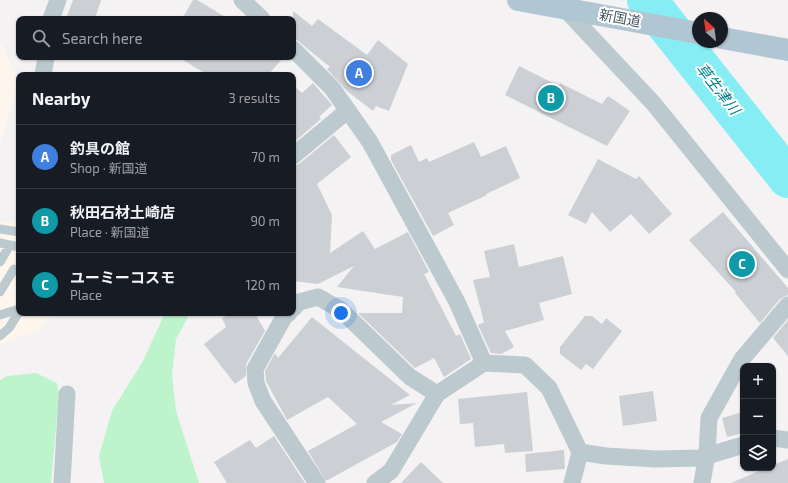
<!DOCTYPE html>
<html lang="en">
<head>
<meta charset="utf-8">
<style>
	:root { --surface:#171b24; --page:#20242c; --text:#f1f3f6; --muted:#9ea1a6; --line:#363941; --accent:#0991f7 }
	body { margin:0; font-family:"Exo 2","Noto Sans JP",sans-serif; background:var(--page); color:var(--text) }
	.controls { position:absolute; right:12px; bottom:12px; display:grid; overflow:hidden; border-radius:8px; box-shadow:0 1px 3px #0004 }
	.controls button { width:36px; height:36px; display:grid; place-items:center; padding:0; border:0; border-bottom:1px solid var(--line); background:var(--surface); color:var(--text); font:20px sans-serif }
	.compass { position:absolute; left:692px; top:12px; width:36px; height:36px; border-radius:50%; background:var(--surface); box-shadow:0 1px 3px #0004; rotate:332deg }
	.you { position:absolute; left:341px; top:313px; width:14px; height:14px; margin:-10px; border:3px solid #fff; border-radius:50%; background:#1a73e8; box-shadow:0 0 0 6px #1a73e833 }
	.badge { display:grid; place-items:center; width:26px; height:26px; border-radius:50%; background:var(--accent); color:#fff; font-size:13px; font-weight:700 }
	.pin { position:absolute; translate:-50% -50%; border:2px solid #fff; box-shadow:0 1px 4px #0006 }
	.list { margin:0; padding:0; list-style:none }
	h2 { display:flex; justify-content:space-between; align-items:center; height:52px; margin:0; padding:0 16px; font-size:17px }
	h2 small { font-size:13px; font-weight:400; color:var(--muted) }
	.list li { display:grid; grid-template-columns:26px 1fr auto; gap:12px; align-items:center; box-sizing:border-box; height:64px; padding:0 16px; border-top:1px solid var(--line) }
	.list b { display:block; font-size:15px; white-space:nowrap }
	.list p { margin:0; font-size:13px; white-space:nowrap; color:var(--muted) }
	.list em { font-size:13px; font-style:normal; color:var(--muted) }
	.icon { flex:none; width:22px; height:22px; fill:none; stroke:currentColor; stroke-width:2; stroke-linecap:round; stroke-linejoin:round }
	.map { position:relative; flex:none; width:788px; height:483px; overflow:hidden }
	.search { position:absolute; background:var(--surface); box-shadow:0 1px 3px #0004; left:16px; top:16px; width:280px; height:44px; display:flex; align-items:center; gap:10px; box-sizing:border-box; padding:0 14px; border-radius:8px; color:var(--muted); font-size:15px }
	.panel { position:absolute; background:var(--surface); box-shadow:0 1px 3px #0004; left:16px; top:72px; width:280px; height:244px; border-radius:8px }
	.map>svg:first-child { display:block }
	.commercial { fill:#fef6ec }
	.green { fill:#bef4cc }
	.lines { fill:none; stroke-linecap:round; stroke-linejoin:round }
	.river { stroke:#87edf5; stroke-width:40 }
	.building { fill:#ccd0d5 }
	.service { stroke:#bcc9cf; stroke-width:9 }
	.minor { stroke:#bcc9cf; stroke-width:17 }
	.primary { stroke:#b0c6d3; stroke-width:22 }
	.labels { text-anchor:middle; stroke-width:4; stroke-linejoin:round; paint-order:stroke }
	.street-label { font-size:14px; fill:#475962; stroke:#fff }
	.water-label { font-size:15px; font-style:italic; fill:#057f89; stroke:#fff }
</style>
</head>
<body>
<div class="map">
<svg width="788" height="483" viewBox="0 0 788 483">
	<rect width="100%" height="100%" fill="#f4f2f2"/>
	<!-- commercial -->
	<path class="commercial" d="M0 45H2L19 81 0 145Z
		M0 221 19 224V313H52L40 329 0 345Z"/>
	<!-- green -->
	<path class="green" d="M165 313H188V317L176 339 172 375 176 411 199 483H104L99 456 112 411 143 361Z
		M36 373 57 383 59 394 51 483H0V380L7 376Z"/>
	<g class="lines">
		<!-- river -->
		<path class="river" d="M647 0 788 178"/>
	</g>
	<!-- building -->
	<path class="building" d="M73 0H101L95 19H66Z
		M193 0H197L229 19H182Z
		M293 11 312 26 318 19 367 55 378 40 408 64 389 111 376 106 373 111 347 91 327 69 330 67 293 37Z
		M178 57H284L268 75H208Z
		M519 66 559 86 560 83 602 104 608 96 630 111 607 146 505 95Z
		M313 83 332 105 319 117 321 119 293 143V85L302 93Z
		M334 135 351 157 317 184 332 215 330 253 363 231 375 249 408 232 429 272 424 274 456 336 460 334 471 359 444 377 434 358 415 368 358 313H402L403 297 337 287 354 266 318 284 293 281V166L299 164Z
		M474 142 481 157 506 146 520 178 486 194 487 195 448 213 454 225 433 236 391 160V155L411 145 419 162 427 158 429 162Z
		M598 159 636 179 639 176 672 214 649 234 631 214 610 232 592 212 586 224 568 215Z
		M723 212 788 288V295L780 299 760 323 735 293 736 292 689 240Z
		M514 244 519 267 563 256 572 294 539 303 544 320 505 331 514 347 501 354 491 353 478 325 484 322 473 280 490 277 484 251Z
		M232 313H255L265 331 246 364V376L235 384 204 344 226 327 222 318Z
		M585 316H592L602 324 606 318 622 331 593 369 586 364 581 370 560 354V347Z
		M312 317 410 395 391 405 417 403 381 422 402 434 397 442 326 481 308 451 357 424 328 397 287 420 266 381 265 371 275 353 278 358Z
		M788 320V356L773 338Z
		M653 391 657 421 623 426 619 396Z
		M527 392 533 451 505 453 504 444 475 447 473 423 460 424 458 399Z
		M743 412V433L727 437 722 418Z
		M274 436 305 483H227L214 462 250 440 256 448Z
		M564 450 565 469 526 472 525 454Z
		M788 459V483H731L766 468H773V465Z
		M421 462 443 483H401Z"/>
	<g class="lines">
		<!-- service -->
		<path class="service" d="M0 229 19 232
			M0 243 19 247
			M0 262 10 245
			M0 292 14 269 19 272
			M0 315 19 309
			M0 336 9 328 19 312"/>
		<!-- minor -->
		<path class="minor" d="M242 0 262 19
			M564 8 654 104 788 270
			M51 19 58 0
			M293 49 332 88 370 142 457 302 484 363 525 365 549 388 580 452 572 483
			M43 75 46 57
			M293 156 347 111
			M293 309 299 302 318 297 341 310 410 377 437 394
			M289 313 284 317 255 369 256 383 263 401 317 483
			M773 438 788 440
			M580 452 606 456 656 459 700 458 743 445
			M62 483 67 394
			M375 483 391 471 437 394 484 363
			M702 483 707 454 709 418 742 359 788 305"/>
		<!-- primary -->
		<path class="primary" d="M518 0 698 33
			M722 38 788 50"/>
	</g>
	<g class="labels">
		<!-- street labels -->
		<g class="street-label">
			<text transform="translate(620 18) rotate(11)" y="5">新国道</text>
		</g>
		<!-- water labels -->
		<g class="water-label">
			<text transform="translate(718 89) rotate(52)" y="5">草生津川</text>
		</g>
	</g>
</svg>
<div class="controls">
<button>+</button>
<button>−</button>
<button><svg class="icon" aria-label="layers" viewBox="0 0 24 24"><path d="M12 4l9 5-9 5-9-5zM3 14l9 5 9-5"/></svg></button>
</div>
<svg class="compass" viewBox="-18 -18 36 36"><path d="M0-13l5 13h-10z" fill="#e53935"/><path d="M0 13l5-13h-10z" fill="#9ea1a6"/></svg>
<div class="you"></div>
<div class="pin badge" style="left:359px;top:73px;background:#3f7fe0">A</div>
<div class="pin badge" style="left:551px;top:98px;background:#0f9aa8">B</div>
<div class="pin badge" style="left:742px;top:264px;background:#0f9aa8">C</div>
<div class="search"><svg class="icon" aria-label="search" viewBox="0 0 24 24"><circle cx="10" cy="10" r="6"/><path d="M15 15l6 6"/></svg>Search here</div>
<section class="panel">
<h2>Nearby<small>3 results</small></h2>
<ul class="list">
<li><span class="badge" style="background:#3f7fe0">A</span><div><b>釣具の館</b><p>Shop · 新国道</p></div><em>70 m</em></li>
<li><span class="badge" style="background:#0f9aa8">B</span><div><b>秋田石材土崎店</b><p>Place · 新国道</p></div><em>90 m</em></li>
<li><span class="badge" style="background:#0f9aa8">C</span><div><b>ユーミーコスモ</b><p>Place</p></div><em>120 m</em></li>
</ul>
</section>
</div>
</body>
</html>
